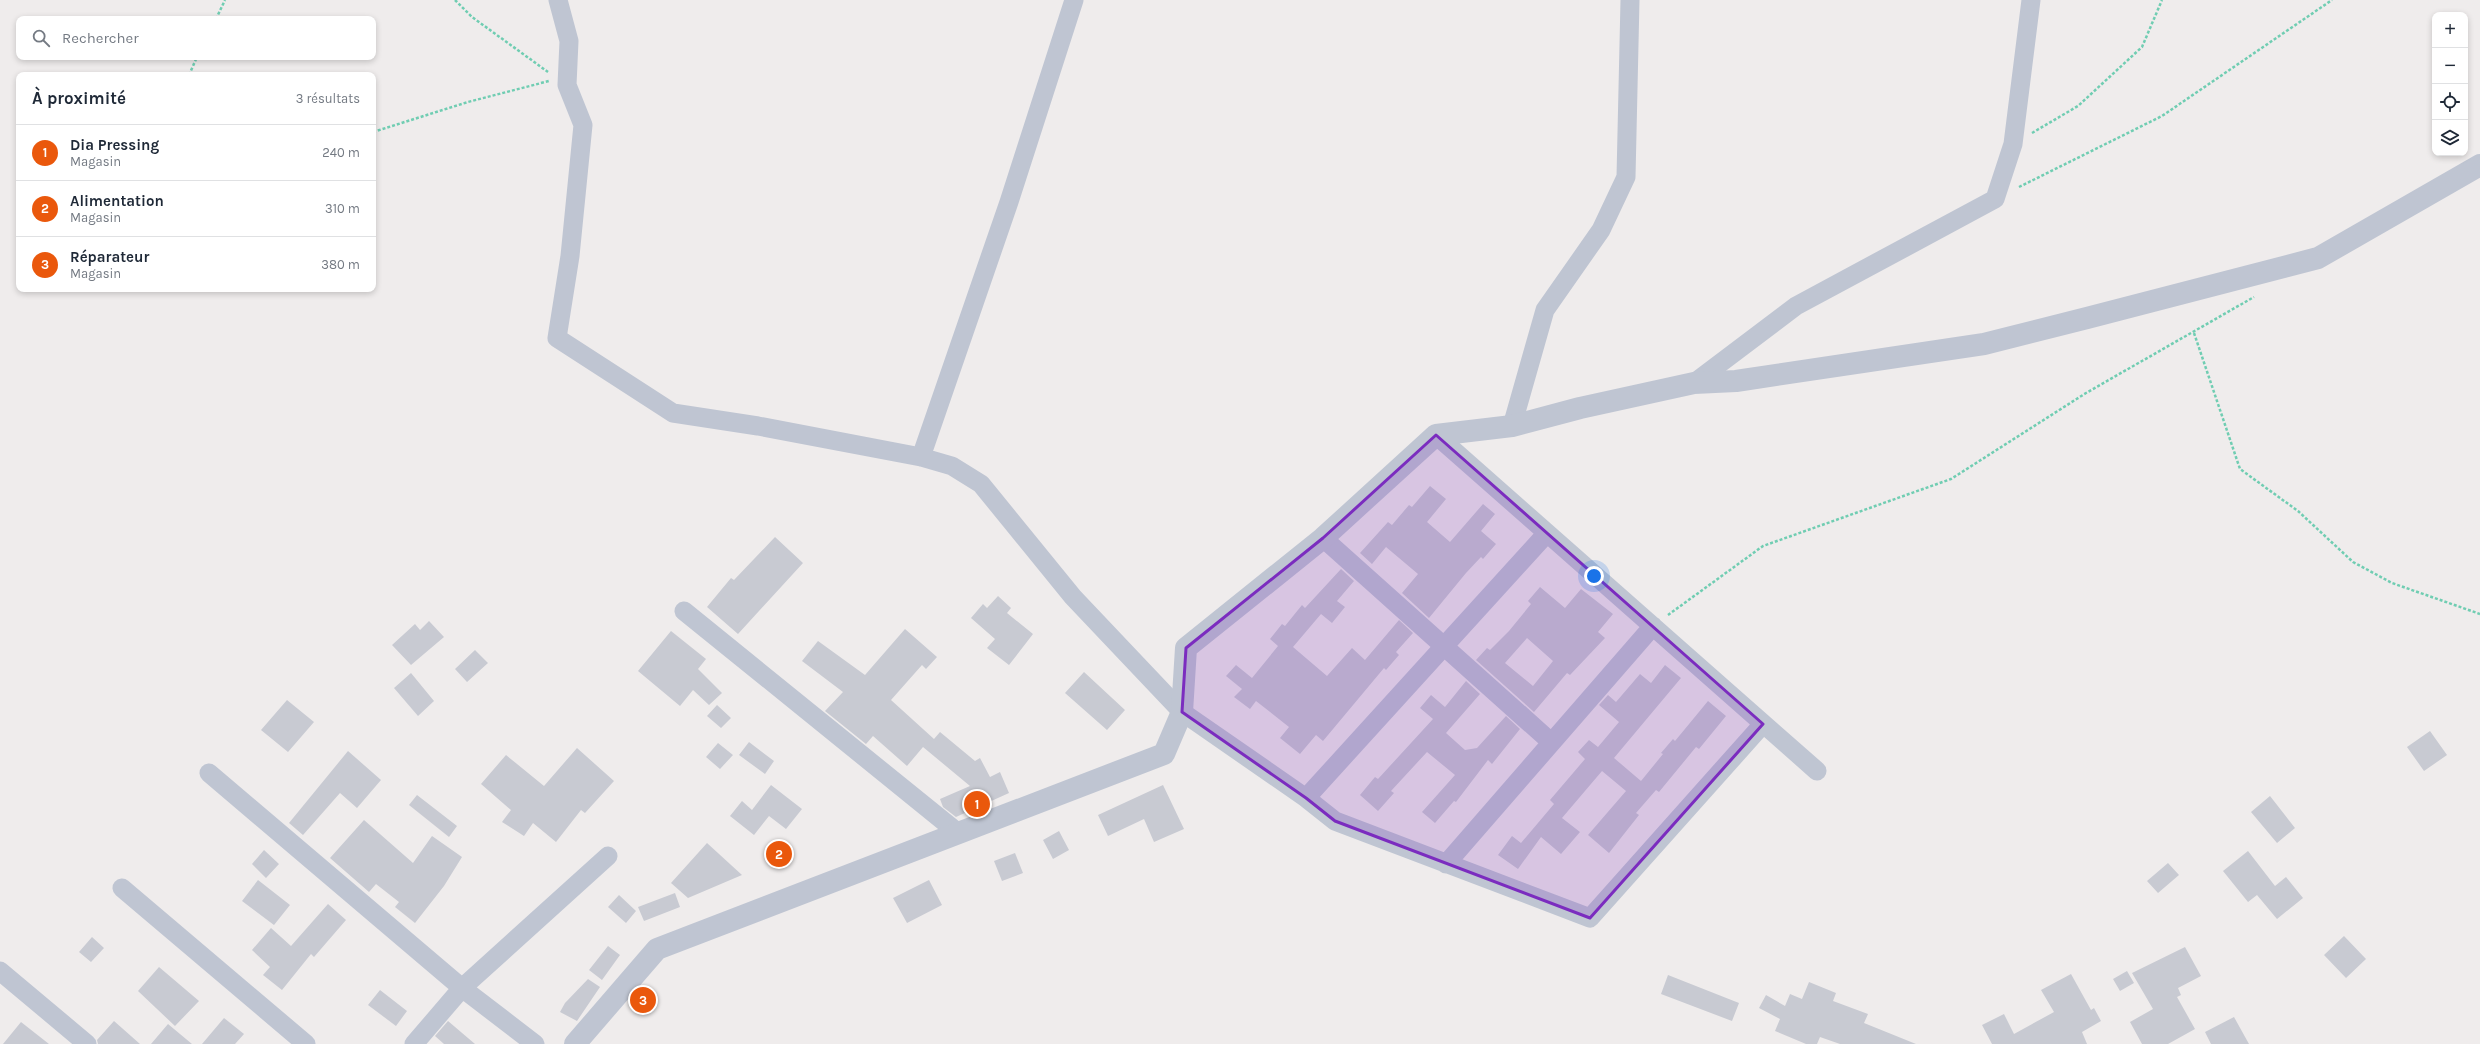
<!DOCTYPE html>
<html lang="fr">
<head>
<meta charset="utf-8">
<style>
	:root { --surface:#fff; --page:#f2f2f3; --text:#1f2937; --muted:#747a83; --line:#e0e1e3; --accent:#ea580c }
	body { margin:0; font-family:Karla,sans-serif; background:var(--page); color:var(--text) }
	.controls { position:absolute; right:12px; top:12px; display:grid; overflow:hidden; border-radius:8px; box-shadow:0 2px 6px #0003 }
	.controls button { width:36px; height:36px; display:grid; place-items:center; padding:0; border:0; border-bottom:1px solid var(--line); background:var(--surface); color:var(--text); font:20px sans-serif }
	.you { position:absolute; left:1594px; top:576px; width:14px; height:14px; margin:-10px; border:3px solid #fff; border-radius:50%; background:#1a73e8; box-shadow:0 0 0 6px #1a73e833 }
	.badge { display:grid; place-items:center; width:26px; height:26px; border-radius:50%; background:var(--accent); color:#fff; font-size:13px; font-weight:700 }
	.pin { position:absolute; translate:-50% -50%; border:2px solid #fff; box-shadow:0 1px 4px #0006 }
	.list { margin:0; padding:0; list-style:none }
	h2 { display:flex; justify-content:space-between; align-items:center; height:52px; margin:0; padding:0 16px; font-size:17px }
	h2 small { font-size:13px; font-weight:400; color:var(--muted) }
	.list li { display:grid; grid-template-columns:26px 1fr auto; gap:12px; align-items:center; box-sizing:border-box; height:56px; padding:0 16px; border-top:1px solid var(--line) }
	.list b { display:block; font-size:15px; white-space:nowrap }
	.list p { margin:0; font-size:13px; white-space:nowrap; color:var(--muted) }
	.list em { font-size:13px; font-style:normal; color:var(--muted) }
	.icon { flex:none; width:22px; height:22px; fill:none; stroke:currentColor; stroke-width:2; stroke-linecap:round; stroke-linejoin:round }
	.map { position:relative; flex:none; width:2480px; height:1044px; overflow:hidden }
	.search { position:absolute; background:var(--surface); box-shadow:0 2px 6px #0003; left:16px; top:16px; width:360px; height:44px; display:flex; align-items:center; gap:10px; box-sizing:border-box; padding:0 14px; border-radius:8px; color:var(--muted); font-size:15px }
	.panel { position:absolute; background:var(--surface); box-shadow:0 2px 6px #0003; left:16px; top:72px; width:360px; height:220px; border-radius:8px }
	.map>svg:first-child { display:block }
	.building { fill:#c8cad2; fill-rule:evenodd }
	.lines { fill:none; stroke-linecap:round; stroke-linejoin:round }
	.path { stroke:#70cdb2; stroke-width:2.5; stroke-dasharray:3 2; stroke-linecap:butt }
	.minor { stroke:#bfc5d2; stroke-width:19 }
	.tertiary { stroke:#bfc5d2; stroke-width:22 }
	.marked { fill:#7b2cbf; fill-opacity:0.2; stroke:#7b2cbf; stroke-width:3; stroke-linejoin:round }
</style>
</head>
<body>
<div class="map">
<svg width="2480" height="1044" viewBox="0 0 2480 1044">
	<rect width="100%" height="100%" fill="#efecec"/>
	<!-- building -->
	<path class="building" d="M1430 486 1446 499 1427 522 1450 542 1483 504 1495 514 1481 531 1496 544 1483 559 1481 557 1466 573 1429 618 1402 593 1418 574 1386 547 1372 564 1360 553 1388 522 1392 525 1409 505 1412 507Z
		M775 537 803 563 738 634 707 607 731 578 734 580Z
		M1341 569 1354 581 1337 601 1345 607 1332 623 1321 614 1293 647 1327 676 1352 648 1365 660 1399 620 1413 633 1396 652 1399 655 1386 670 1384 668 1323 741 1316 735 1300 754 1280 738 1289 727 1256 701 1250 709 1234 697 1242 689 1226 676 1236 665 1252 678 1278 646 1270 639 1282 624 1285 626 1302 605 1305 608Z
		M1540 587 1565 608 1581 589 1613 614 1598 632 1605 638 1570 675 1567 673 1534 712 1476 660 1487 648 1490 650 1509 631 1531 604 1528 601ZM1527 638 1553 661 1533 686 1505 663Z
		M998 596 1011 608 1007 613 1033 634 1009 665 987 648 995 639 971 618 983 604 987 608Z
		M429 621 444 637 411 665 392 645 415 624 420 630Z
		M905 629 937 657 926 669 922 665 891 700 934 739 940 732 975 761 980 758 990 777 1000 772 1009 793 956 817 943 807 940 799 970 786 923 747 907 766 873 736 866 744 825 711 843 692 802 661 818 641 865 675Z
		M671 631 706 659 698 669 722 693 709 705 693 690 680 706 638 671Z
		M475 650 488 663 467 682 455 669Z
		M1665 665 1681 678 1614 758 1641 781 1663 754 1661 753 1673 739 1675 741 1708 701 1726 716 1699 749 1696 747 1659 792 1656 790 1636 813 1639 815 1609 853 1588 835 1626 791 1602 771 1562 818 1580 832 1561 854 1541 837 1518 869 1498 855 1512 836 1521 843 1554 804 1550 800 1585 759 1578 752 1589 740 1598 747 1619 722 1599 705 1608 695 1616 702 1640 674 1651 683Z
		M1084 672 1125 710 1107 730 1065 693Z
		M411 673 434 701 418 716 394 688Z
		M1466 681 1480 694 1446 733 1465 750 1477 748 1506 716 1520 729 1492 764 1488 760 1456 802 1454 801 1435 823 1422 812 1455 775 1427 752 1391 791 1394 793 1378 811 1360 795 1375 777 1378 779 1433 719 1420 708 1431 695 1445 707Z
		M287 700 314 722 288 752 261 730Z
		M717 705 731 718 721 728 707 716Z
		M2430 731 2447 755 2424 771 2407 747Z
		M749 742 774 761 765 774 739 755Z
		M718 743 733 755 720 769 706 757Z
		M577 748 614 781 585 813 581 810 556 842 533 823 524 836 502 822 511 810 481 784 506 755 544 786Z
		M348 751 381 780 357 808 340 793 303 835 289 823Z
		M771 785 802 809 786 829 769 816 754 835 730 816 742 801 752 810Z
		M1163 785 1184 829 1154 842 1144 819 1108 836 1098 815Z
		M417 795 457 826 449 837 409 805Z
		M2270 796 2295 828 2277 843 2251 812Z
		M364 820 413 863 432 836 462 857 444 886 415 923 395 907 399 902 376 884 369 892 330 858Z
		M1059 831 1069 850 1053 859 1043 840Z
		M707 843 742 875 688 898 671 883Z
		M264 850 279 864 266 878 252 864Z
		M2248 851 2275 886 2286 877 2303 898 2277 919 2257 895 2248 902 2223 871Z
		M1015 853 1023 873 1002 881 994 861Z
		M2168 863 2179 875 2158 893 2147 881Z
		M258 880 290 905 274 925 242 901Z
		M929 880 942 905 907 923 893 898Z
		M675 893 680 907 644 921 638 907Z
		M619 895 636 911 626 923 608 907Z
		M328 904 346 920 314 957 311 954 282 990 263 975 270 967 252 950 271 928 291 946Z
		M2344 936 2366 959 2346 978 2324 955Z
		M92 937 104 948 91 962 79 952Z
		M608 946 620 955 602 980 589 970Z
		M2185 947 2201 976 2178 988 2181 995 2177 997 2195 1029 2168 1044H2142L2130 1022 2153 1009 2132 973Z
		M159 967 199 1001 175 1026 138 991Z
		M2127 971 2134 983 2120 991 2113 979Z
		M2071 974 2091 1010 2094 1008 2101 1021 2082 1032 2087 1044H1992L1982 1025 2004 1014 2014 1034 2054 1012 2041 990Z
		M1668 975 1739 1003 1732 1021 1661 994Z
		M588 979 600 987 577 1021 560 1012 565 1003Z
		M1809 982 1836 993 1833 1001 1868 1014 1864 1023 1916 1044H1840L1820 1037 1817 1044H1806L1775 1031 1780 1019 1759 1008 1766 995 1785 1006 1790 994 1802 999Z
		M380 990 407 1011 396 1026 368 1005Z
		M2234 1017 2249 1044H2211L2205 1032Z
		M224 1018 244 1034 235 1044H202Z
		M114 1021 140 1044H98L97 1040Z
		M448 1021 475 1044H444L435 1036Z
		M21 1022 49 1044H3Z
		M168 1024 192 1044H151Z"/>
	<g class="lines">
		<!-- path -->
		<path class="path" d="M455 0 472 17 548 72
			M216 19 225 0
			M189 75 197 57
			M373 132 468 102 549 81
			M2032 133 2078 106 2142 47 2162 0
			M2019 187 2162 116 2332 0
			M2194 333 2240 469 2298 511 2353 562 2392 583 2480 614
			M1668 615 1763 546 1951 479 2086 393 2254 297"/>
		<!-- minor -->
		<path class="minor" d="M558 0 569 41 567 85 583 125 570 256 557 338 673 413 758 426 921 457 952 466 981 484 1073 597 1182 712 1306 798 1335 821 1590 918 1763 724
			M1694 383 1796 306 1995 199 2013 144 2031 0
			M1512 426 1545 310 1601 230 1626 177 1630 0
			M1436 435 1817 771
			M921 457 1009 202 1074 0
			M1323 538 1551 742
			M684 611 957 832
			M209 773 462 988 535 1044
			M1306 798 1547 533
			M1446 864 1653 626
			M122 888 306 1044
			M0 971 87 1044
			M414 1044 462 988 608 856"/>
		<!-- tertiary -->
		<path class="tertiary" d="M575 1044 657 949 1164 754 1182 712 1186 648 1323 538 1436 435 1512 426 1580 408 1694 383 1736 381 1984 344 2087 318 2318 258 2480 165"/>
	</g>
	<!-- marked area -->
	<path class="marked" d="M1436 435 1763 724 1590 918 1335 821 1306 798 1182 712 1186 648 1323 538Z"/>
</svg>
<div class="controls">
<button>+</button>
<button>−</button>
<button><svg class="icon" aria-label="locate" viewBox="0 0 24 24"><circle cx="12" cy="12" r="6"/><path d="M12 2v4M12 18v4M2 12h4M18 12h4"/></svg></button>
<button><svg class="icon" aria-label="layers" viewBox="0 0 24 24"><path d="M12 4l9 5-9 5-9-5zM3 14l9 5 9-5"/></svg></button>
</div>
<div class="you"></div>
<div class="pin badge" style="left:977px;top:804px">1</div>
<div class="pin badge" style="left:779px;top:854px">2</div>
<div class="pin badge" style="left:643px;top:1000px">3</div>
<div class="search"><svg class="icon" aria-label="search" viewBox="0 0 24 24"><circle cx="10" cy="10" r="6"/><path d="M15 15l6 6"/></svg>Rechercher</div>
<section class="panel">
<h2>À proximité<small>3 résultats</small></h2>
<ul class="list">
<li><span class="badge">1</span><div><b>Dia Pressing</b><p>Magasin</p></div><em>240 m</em></li>
<li><span class="badge">2</span><div><b>Alimentation</b><p>Magasin</p></div><em>310 m</em></li>
<li><span class="badge">3</span><div><b>Réparateur</b><p>Magasin</p></div><em>380 m</em></li>
</ul>
</section>
</div>
</body>
</html>
